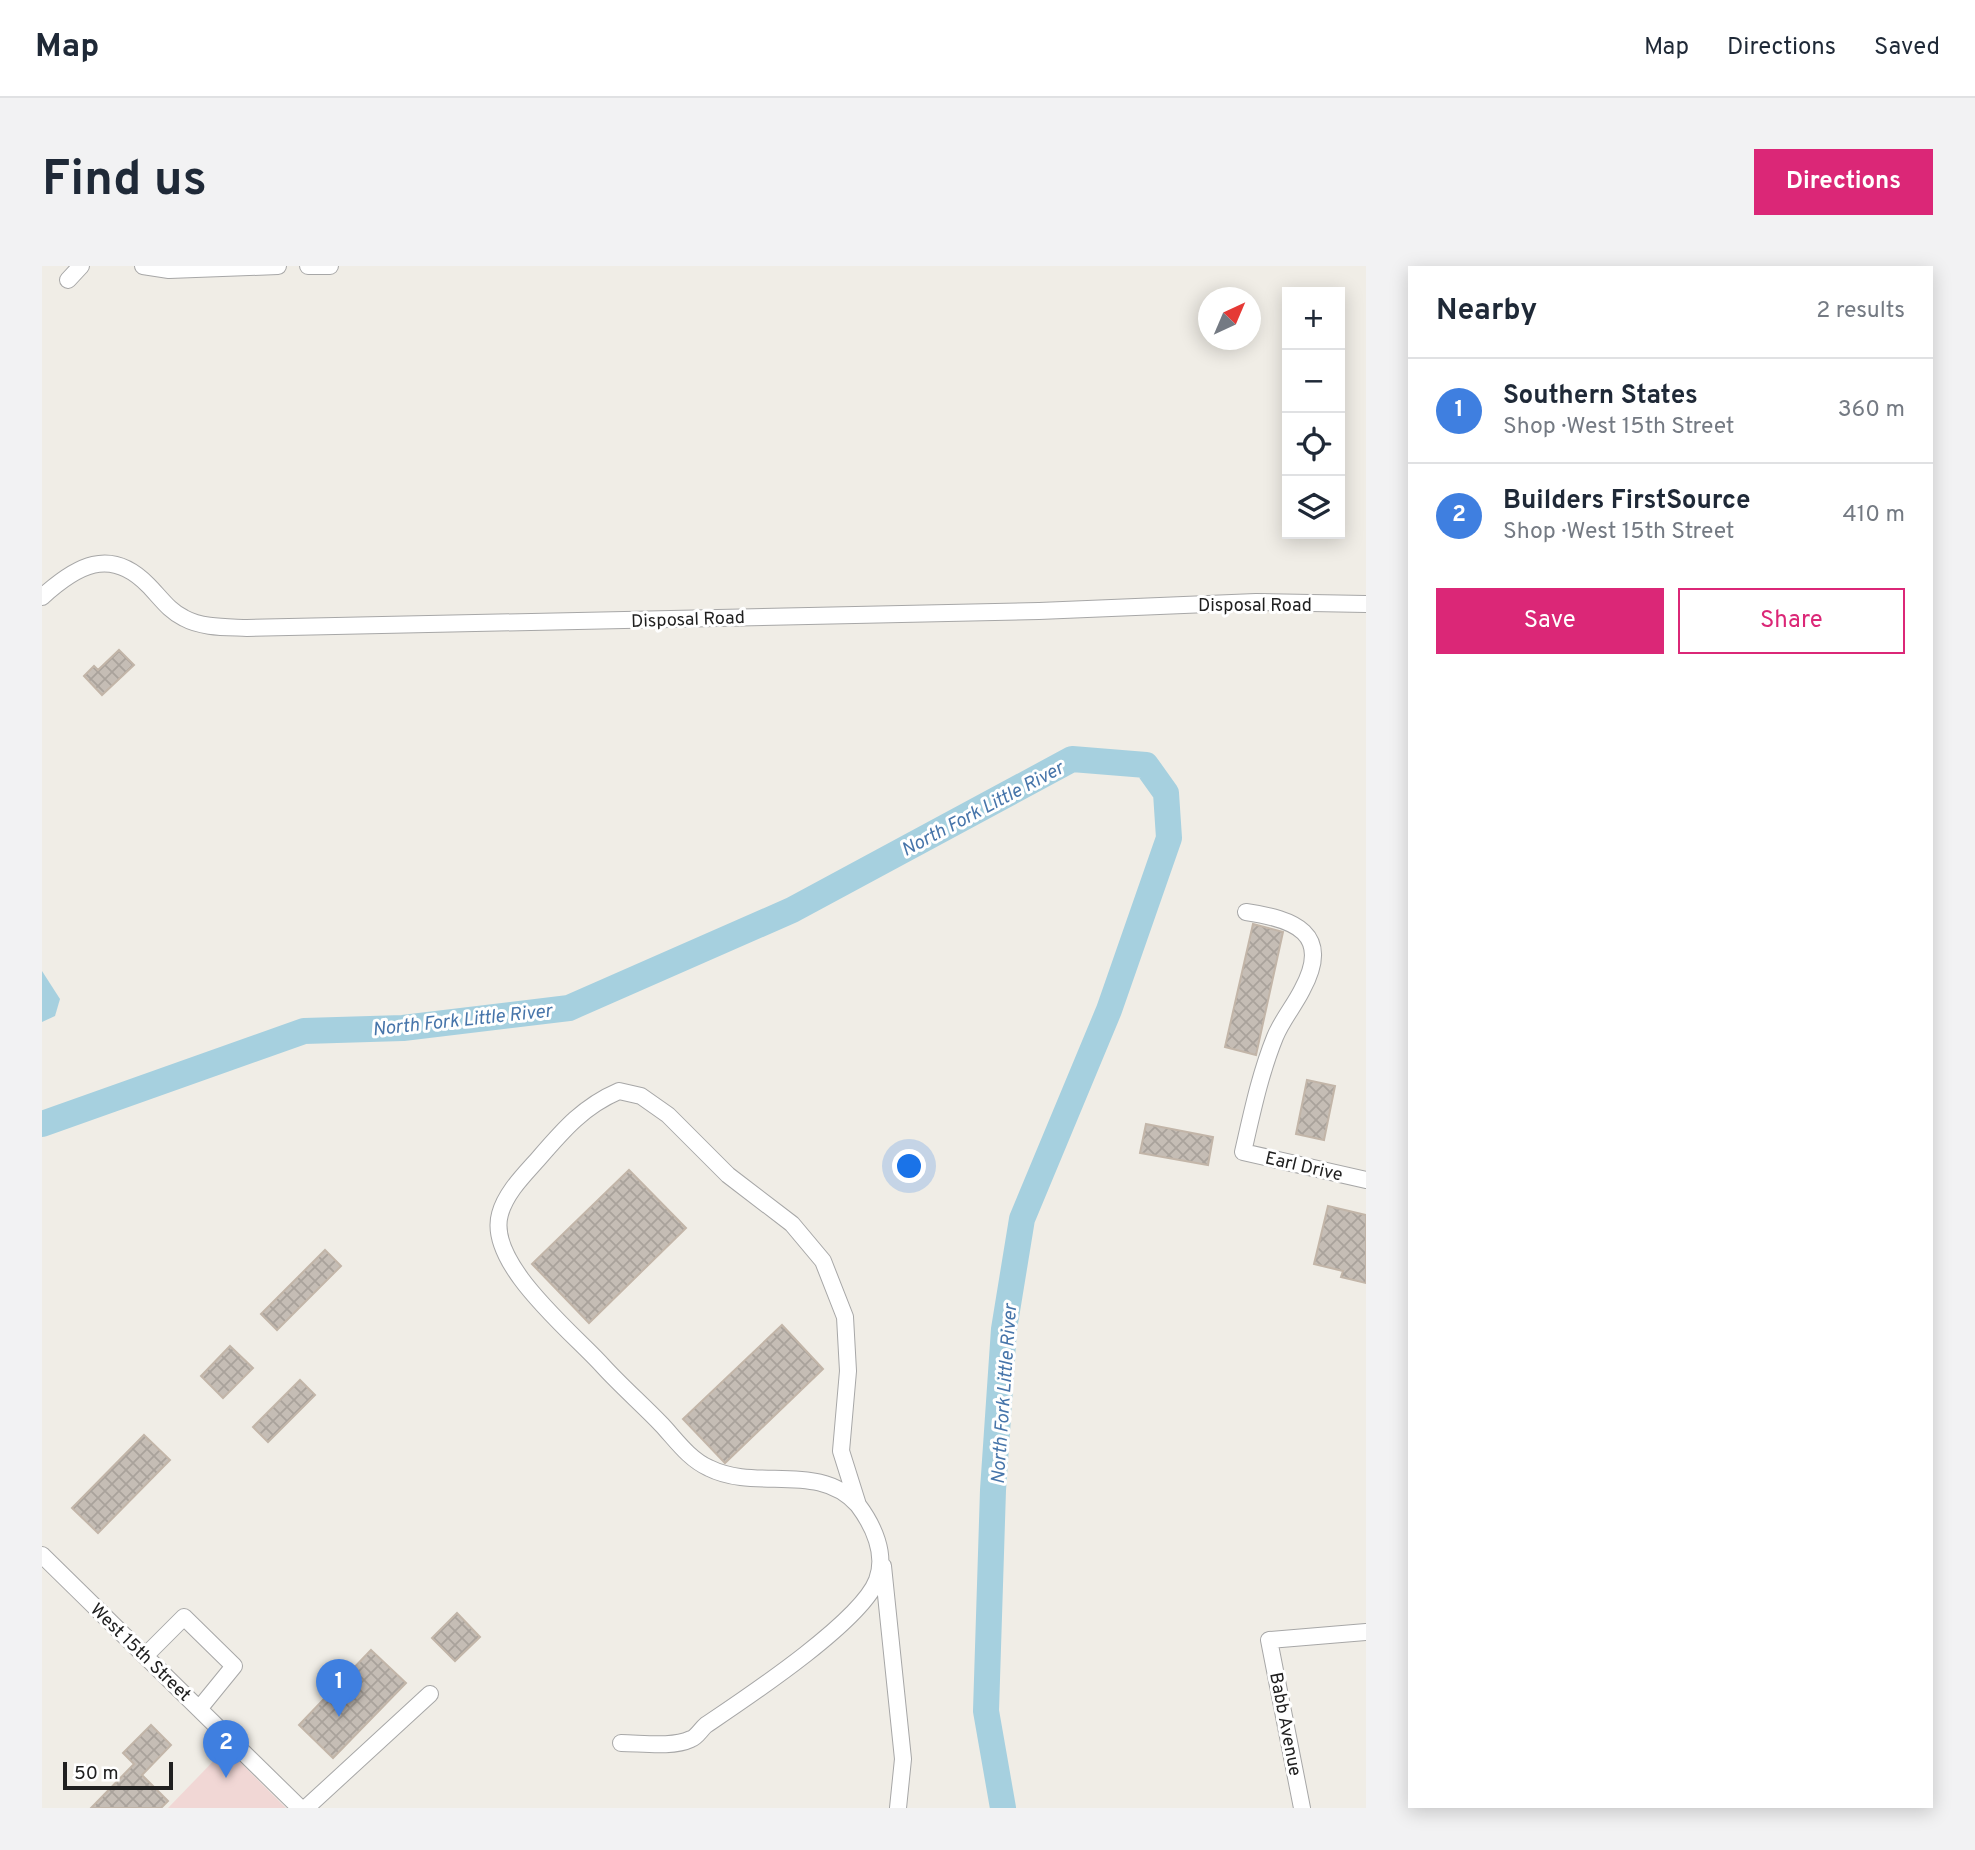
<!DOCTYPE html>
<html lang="en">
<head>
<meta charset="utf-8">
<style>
	:root { --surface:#fff; --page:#f2f2f3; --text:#1f2937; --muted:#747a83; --line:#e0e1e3; --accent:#db2777 }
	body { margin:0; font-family:Overpass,sans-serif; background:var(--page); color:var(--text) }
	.controls { position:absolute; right:21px; top:21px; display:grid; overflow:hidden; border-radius:0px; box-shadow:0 4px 18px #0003 }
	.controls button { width:63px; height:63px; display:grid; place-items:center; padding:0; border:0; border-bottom:2px solid var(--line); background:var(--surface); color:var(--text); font:35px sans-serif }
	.compass { position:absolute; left:1156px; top:21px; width:63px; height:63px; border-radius:50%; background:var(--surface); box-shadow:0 4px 18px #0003; rotate:44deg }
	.scale { position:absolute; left:21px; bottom:18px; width:110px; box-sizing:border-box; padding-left:7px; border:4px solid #202020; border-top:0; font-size:19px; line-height:24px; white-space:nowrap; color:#202020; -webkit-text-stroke:5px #fff; paint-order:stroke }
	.you { position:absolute; left:868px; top:901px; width:24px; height:24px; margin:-18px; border:5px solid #fff; border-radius:50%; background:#1a73e8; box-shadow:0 0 0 10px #1a73e833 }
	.badge { display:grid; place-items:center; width:46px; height:46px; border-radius:50%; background:var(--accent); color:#fff; font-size:23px; font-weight:700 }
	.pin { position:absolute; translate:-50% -58px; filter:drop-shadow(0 2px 4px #0008) }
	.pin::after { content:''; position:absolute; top:37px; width:24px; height:21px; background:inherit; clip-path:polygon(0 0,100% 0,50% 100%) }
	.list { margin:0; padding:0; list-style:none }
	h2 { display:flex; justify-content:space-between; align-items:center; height:91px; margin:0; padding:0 28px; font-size:30px }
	h2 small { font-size:23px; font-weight:400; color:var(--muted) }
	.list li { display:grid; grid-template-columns:46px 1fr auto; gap:21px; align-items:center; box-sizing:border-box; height:105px; padding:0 28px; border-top:2px solid var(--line) }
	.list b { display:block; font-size:26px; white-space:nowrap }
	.list p { margin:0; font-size:23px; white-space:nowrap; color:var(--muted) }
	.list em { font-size:23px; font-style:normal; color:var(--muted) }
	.actions { display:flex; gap:14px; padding:21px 28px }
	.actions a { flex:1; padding:16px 0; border:2px solid var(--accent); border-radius:0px; text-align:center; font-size:24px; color:var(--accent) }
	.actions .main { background:var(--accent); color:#fff }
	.icon { flex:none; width:38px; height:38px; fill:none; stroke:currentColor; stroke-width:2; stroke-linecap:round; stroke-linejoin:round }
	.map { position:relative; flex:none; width:1324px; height:1542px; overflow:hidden; border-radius:0px }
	header { display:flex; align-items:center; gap:42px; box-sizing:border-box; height:98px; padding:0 35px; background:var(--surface); border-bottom:2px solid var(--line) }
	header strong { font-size:33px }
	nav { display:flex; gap:38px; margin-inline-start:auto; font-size:24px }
	.intro { display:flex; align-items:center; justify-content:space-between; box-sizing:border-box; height:168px; padding:0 42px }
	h1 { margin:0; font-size:49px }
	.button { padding:18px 32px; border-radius:0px; background:var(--accent); color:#fff; font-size:24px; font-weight:700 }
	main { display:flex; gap:42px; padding:0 42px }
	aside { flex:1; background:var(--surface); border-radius:0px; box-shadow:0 4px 18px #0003 }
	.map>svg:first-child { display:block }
	.commercial { fill:#f1d7d5 }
	.water { fill:#a6d0df }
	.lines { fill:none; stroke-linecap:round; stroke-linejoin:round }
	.river { stroke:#a6d0df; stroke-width:26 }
	.building { fill:url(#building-cross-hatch); stroke:#c2b5a8; stroke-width:2 }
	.minor-casing { stroke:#a7a7a7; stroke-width:18 }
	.minor { stroke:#fff; stroke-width:16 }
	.labels { text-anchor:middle; stroke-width:6; stroke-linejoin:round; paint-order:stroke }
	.street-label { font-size:18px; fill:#202020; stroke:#fff }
	.water-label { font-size:19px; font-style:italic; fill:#4775aa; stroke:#fff }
</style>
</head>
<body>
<header>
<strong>Map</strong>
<nav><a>Map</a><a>Directions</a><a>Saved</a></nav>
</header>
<div class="intro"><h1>Find us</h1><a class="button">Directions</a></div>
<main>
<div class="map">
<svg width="1324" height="1542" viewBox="0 0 1324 1542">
	<defs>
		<pattern id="building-cross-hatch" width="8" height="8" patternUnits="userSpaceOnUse" patternTransform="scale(1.75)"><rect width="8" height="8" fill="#c5bdb5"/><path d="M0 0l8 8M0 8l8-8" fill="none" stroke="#a9a29b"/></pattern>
	</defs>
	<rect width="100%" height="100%" fill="#f0ede6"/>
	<!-- commercial -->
	<path class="commercial" d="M184 1482 244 1542H126Z"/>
	<!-- water -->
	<path class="water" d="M0 705 18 733 13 750 0 756Z"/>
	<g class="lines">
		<!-- river -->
		<path class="river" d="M0 858 262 765 361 762 527 742 750 644 1030 493 1104 499 1124 527 1127 572 1067 744 980 953 962 1063 951 1224 944 1445 961 1542"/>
	</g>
	<!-- building -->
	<path class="building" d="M77 384 92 399 60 429 42 410 52 400 56 404Z
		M1211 658 1241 666 1214 789 1183 781Z
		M1265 814 1293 820 1282 874 1254 868Z
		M1104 858 1171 871 1166 899 1098 887Z
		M587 904 644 962 547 1057 490 998Z
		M1286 940 1324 949V1017L1299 1011 1301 1005 1272 998Z
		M283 984 299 1000 235 1064 219 1048Z
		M740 1059 781 1103 683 1197 641 1153Z
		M188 1080 211 1102 181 1132 159 1110Z
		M258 1114 273 1129 226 1176 211 1161Z
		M102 1169 128 1194 56 1267 30 1242Z
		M415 1347 438 1371 413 1395 390 1372Z
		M329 1384 364 1417 291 1492 257 1459Z
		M109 1459 129 1479 100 1509 126 1535 119 1542H49L92 1498 81 1487Z"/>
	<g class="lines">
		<!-- minor casing -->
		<g class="minor-casing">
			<path id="minor" d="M101 0 127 4 236 0
				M266 0H288
				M26 14 39 0
				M0 331C34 300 68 280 106 319 118 331 127 345 142 352 160 362 184 361 205 362L997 345 1214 336 1324 338
				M1204 646C1252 653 1291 667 1260 724 1252 740 1240 754 1233 771 1218 808 1210 847 1201 886L1324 914
				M577 825 599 830 626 849 686 909 750 958 781 995 803 1051 806 1105 799 1185 816 1239C777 1195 715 1226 667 1202 647 1193 634 1174 620 1159 601 1139 579 1120 560 1099 529 1065 444 997 458 948 464 926 483 908 497 892 522 863 542 840 577 825Z
				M0 1289 258 1542
				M841 1300 861 1493 856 1542
				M103 1390 142 1351 192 1400 157 1443
				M579 1477C599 1477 630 1482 649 1473 655 1471 659 1463 664 1459 704 1432 819 1356 835 1314 845 1288 831 1259 816 1239
				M264 1542 388 1428
				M1260 1542 1227 1374 1324 1366"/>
		</g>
		<!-- minor -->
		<use href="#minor" class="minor"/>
	</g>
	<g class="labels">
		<!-- street labels -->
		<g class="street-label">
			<text x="1213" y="345">Disposal Road</text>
			<text transform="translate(646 353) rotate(-2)" y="6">Disposal Road</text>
			<text transform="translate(1262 900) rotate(13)" y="6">Earl Drive</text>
			<text transform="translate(99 1386) rotate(44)" y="6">West 15th Street</text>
			<text transform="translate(1244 1458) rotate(79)" y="6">Babb Avenue</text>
		</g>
		<!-- water labels -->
		<g class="water-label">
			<text transform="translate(940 542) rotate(-28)" y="7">North Fork Little River</text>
			<text transform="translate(420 753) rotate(-6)" y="7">North Fork Little River</text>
			<text transform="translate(961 1128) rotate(-86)" y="7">North Fork Little River</text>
		</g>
	</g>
</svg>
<div class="controls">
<button>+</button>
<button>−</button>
<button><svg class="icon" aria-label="locate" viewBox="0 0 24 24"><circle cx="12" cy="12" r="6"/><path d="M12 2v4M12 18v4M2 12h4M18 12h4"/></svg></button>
<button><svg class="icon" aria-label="layers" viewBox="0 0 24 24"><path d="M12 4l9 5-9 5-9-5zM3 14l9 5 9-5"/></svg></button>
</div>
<svg class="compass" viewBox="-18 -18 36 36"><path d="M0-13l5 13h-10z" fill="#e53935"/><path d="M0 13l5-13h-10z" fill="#747a83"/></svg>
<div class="scale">50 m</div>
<div class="you"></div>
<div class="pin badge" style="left:297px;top:1451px;background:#3f7fe0">1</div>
<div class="pin badge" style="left:184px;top:1512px;background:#3f7fe0">2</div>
</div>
<aside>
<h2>Nearby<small>2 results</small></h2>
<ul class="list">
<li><span class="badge" style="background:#3f7fe0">1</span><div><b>Southern States</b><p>Shop · West 15th Street</p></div><em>360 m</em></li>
<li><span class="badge" style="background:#3f7fe0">2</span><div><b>Builders FirstSource</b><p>Shop · West 15th Street</p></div><em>410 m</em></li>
</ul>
<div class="actions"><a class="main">Save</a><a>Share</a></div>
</aside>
</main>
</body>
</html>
